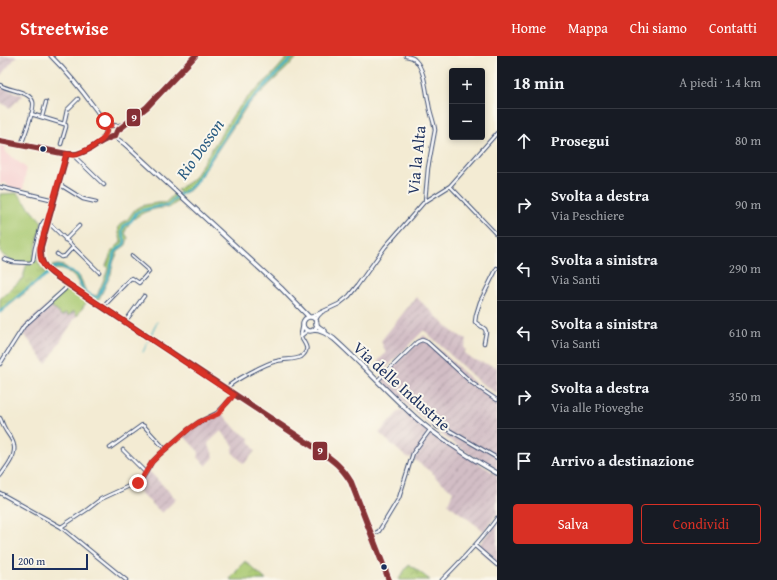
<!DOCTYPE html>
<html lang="it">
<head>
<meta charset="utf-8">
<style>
	:root { --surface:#171b24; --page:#20242c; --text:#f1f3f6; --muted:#9ea1a6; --line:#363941; --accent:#d93025 }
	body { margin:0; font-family:"Gentium Book Plus",serif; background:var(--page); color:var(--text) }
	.controls { position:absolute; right:12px; top:12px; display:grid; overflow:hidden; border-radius:4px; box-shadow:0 2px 6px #0003 }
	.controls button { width:36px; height:36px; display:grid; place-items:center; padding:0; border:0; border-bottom:1px solid var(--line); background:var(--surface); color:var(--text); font:20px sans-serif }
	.scale { position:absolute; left:12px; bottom:10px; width:76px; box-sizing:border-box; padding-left:4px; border:2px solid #1b2f5e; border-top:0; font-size:11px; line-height:14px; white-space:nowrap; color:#1b2f5e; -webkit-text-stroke:3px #fbf7ec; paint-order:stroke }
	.stop { position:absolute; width:12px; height:12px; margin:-9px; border:3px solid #d93025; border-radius:50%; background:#fff }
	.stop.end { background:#d93025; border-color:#fff; box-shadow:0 1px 4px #0008 }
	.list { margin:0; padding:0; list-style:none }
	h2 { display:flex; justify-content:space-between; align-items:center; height:52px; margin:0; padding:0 16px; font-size:17px }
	h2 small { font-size:13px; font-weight:400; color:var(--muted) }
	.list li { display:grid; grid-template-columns:26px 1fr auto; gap:12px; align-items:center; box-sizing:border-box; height:64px; padding:0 16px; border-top:1px solid var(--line) }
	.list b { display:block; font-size:15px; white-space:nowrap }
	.list p { margin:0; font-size:13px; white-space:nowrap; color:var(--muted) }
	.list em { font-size:13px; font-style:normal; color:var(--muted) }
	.actions { display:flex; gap:8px; padding:12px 16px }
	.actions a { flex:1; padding:9px 0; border:1px solid var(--accent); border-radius:4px; text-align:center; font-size:14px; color:var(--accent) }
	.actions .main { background:var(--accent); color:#fff }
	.icon { flex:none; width:22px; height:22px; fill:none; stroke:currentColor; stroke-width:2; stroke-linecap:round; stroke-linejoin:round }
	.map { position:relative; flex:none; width:497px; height:524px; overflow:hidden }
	header { display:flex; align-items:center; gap:24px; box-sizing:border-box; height:56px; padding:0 20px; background:var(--accent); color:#fff }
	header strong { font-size:19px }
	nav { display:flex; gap:22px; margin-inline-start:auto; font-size:14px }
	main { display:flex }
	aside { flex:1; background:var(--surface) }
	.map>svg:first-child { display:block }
	.built { fill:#f7cfd0 }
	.industrial { fill:url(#industrial-furrows) }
	.grass { fill:url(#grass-tufts); stroke:#627c68 }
	.park { fill:url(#park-crowns); stroke:#627c68 }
	.pitch { fill:#a9c971; stroke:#627c68 }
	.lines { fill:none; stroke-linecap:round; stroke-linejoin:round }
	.stream { stroke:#46b0c4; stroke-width:1 }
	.canal { stroke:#46b0c4; stroke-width:2.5 }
	.minor-casing { stroke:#3b4b70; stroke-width:4.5 }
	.tertiary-casing { stroke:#3b4b70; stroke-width:5 }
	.secondary-casing { stroke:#3b4b70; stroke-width:5.5 }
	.minor { stroke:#fff; stroke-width:2.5 }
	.tertiary { stroke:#fff; stroke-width:3 }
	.secondary { stroke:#fff; stroke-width:3.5 }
	.bus-1-casing { stroke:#fbf7ec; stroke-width:9 }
	.bus-1 { stroke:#863036; stroke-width:6 }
	.route { stroke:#d93025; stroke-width:5 }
	.bus-dot { fill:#1b2f5e; stroke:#fbf7ec; stroke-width:1.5 }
	.labels { text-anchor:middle; stroke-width:4; stroke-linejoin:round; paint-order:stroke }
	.street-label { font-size:16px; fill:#1b2f5e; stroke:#fbf7ec }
	.water-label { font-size:17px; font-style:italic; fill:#2a5c82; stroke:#fbf7ec }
	.line-badge { stroke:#fbf7ec; stroke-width:1.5 }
	.badge-label { font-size:11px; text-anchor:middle; font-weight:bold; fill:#fff }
</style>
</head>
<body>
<header>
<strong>Streetwise</strong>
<nav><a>Home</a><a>Mappa</a><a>Chi siamo</a><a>Contatti</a></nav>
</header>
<main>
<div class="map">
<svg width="497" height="524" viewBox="0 0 497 524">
	<defs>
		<pattern id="industrial-furrows" width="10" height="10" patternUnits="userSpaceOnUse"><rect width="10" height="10" fill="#d2bdc5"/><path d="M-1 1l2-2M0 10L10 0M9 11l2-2" fill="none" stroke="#aa9aa3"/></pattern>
		<pattern id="grass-tufts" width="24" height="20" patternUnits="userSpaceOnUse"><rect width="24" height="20" fill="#a9c971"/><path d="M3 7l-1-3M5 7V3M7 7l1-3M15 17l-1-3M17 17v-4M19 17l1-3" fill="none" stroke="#89a460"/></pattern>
		<pattern id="park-crowns" width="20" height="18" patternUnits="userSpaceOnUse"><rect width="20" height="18" fill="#a9c971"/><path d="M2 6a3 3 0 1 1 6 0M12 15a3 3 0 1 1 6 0" fill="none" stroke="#89a460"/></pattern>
	</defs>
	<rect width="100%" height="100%" fill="#fbf7ec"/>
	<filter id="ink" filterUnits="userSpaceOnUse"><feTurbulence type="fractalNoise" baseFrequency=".025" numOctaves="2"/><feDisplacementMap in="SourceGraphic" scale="8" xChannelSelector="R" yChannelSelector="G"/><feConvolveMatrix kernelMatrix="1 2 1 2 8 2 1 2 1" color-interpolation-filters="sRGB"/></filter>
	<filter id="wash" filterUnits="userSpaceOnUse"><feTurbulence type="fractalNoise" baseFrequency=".012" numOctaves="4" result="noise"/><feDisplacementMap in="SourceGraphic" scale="16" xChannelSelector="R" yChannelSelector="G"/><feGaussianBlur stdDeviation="0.9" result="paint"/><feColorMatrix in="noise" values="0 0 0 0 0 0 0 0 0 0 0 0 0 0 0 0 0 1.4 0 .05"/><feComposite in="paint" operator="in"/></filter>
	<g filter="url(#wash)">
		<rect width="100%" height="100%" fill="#f3ebd3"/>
		<!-- built -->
		<path class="built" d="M0 87 7 88 4 95 25 111 26 115 23 134 8 131 5 126 0 129Z"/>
		<!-- industrial -->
		<path class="industrial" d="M0 0H17L0 20Z
			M0 31 23 39 10 52 0 46Z
			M416 241 453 276 467 284 464 292 466 294 464 296 472 303 496 311 497 308V338L477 324 425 275H423L385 313 378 305 386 297 381 285Z
			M49 248 72 252 77 259 46 308 22 275 24 270Z
			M424 279 475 327 497 342V413L471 399 442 379 412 354 380 323Z
			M401 353 429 374 497 419V458L484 475 448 448 453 435 435 421V419L412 402 406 401 379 377Z
			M221 356 235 372 250 383 249 384 255 395 244 408 232 396 234 390 221 375 208 387 214 401 206 410 198 401 199 396 183 379 195 370 216 360Z
			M149 415 176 443 162 457 133 430 140 426Z
			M497 465V511L477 491Z"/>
		<!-- grass -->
		<path class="grass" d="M288 0H296V3L247 50 196 127 191 133 182 138 177 134 193 123 235 56 248 41 270 21 287 2Z
			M175 137 181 143C177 145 172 151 168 152 166 152 164 151 162 152 147 153 128 162 125 177L128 182 126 189 119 194 117 198 113 207 111 218 98 245C94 242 87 239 83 235 80 233 80 229 78 226 73 217 62 211 52 214L49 212C54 208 62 208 67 212 68 213 68 214 69 215 72 217 75 216 78 219 86 228 80 236 97 240L107 216 108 212 106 210 112 195 121 186C121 181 117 176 119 170 121 167 124 166 127 164 130 161 133 154 137 152 141 149 160 146 165 147Z
			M36 203H37L40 210 48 218 0 257V243L23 222 26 210Z"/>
		<!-- park -->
		<path class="park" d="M245 505 266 524H232L230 523Z
			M409 508 430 524H400L399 523Z"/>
		<!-- pitch -->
		<path class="pitch" d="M17 137 42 166 33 204 29 207C16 206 9 206 0 196V138Z
			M68 230 88 244 77 260 74 255 68 260 66 257 62 260 49 248Z"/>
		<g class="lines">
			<!-- stream -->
			<path class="stream" d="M143 296 157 266"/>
			<!-- canal -->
			<path class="canal" d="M0 256 23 236 49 217C57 204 67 215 77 219L83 234 96 242 98 241 108 221 114 199 116 195 124 188 125 185 122 175 124 170 131 165 136 157 139 155 160 150H167L176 141 191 131 195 127 243 52 294 0"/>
		</g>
	</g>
	<g filter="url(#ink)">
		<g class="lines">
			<!-- minor casing -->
			<g class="minor-casing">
				<path id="minor" d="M0 29C8 34 19 34 27 39 29 40 32 43 33 46 35 53 24 81 21 89
					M31 58 64 68
					M42 61 46 46
					M61 88 66 71V69L64 68 67 54 78 43
					M74 99 76 102 104 129
					M59 128 83 143 96 146
					M450 130 497 77
					M0 131 54 144
					M426 145 450 130 497 179
					M47 168 51 169 99 216
					M65 184 79 170
					M57 198 61 201 65 200 73 191
					M4 203 13 206 30 207 33 205 35 192 41 170 44 165
					M103 251 130 223 132 222 139 227 149 216 148 214 132 200
					M311 261 339 248 349 240 357 230 385 191 425 145 428 112 435 74C434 65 430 57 429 49 426 35 425 14 415 4 413 1 409 1 406 0
					M315 265 318 260 321 257
					M125 266 144 240
					M302 279 308 274
					M301 281V278L303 268
					M484 287 486 276 485 273 475 266 476 259 480 246 497 212
					M0 308 24 270 65 233 68 228
					M379 323 417 286 422 284 427 286 472 327 497 344
					M225 333C233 325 266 307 277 305 285 303 294 304 301 301 311 293 305 289 301 281
					M423 353 437 366
					M0 362C2 366 3 370 5 373 8 379 13 383 14 390 16 400 6 412 0 420
					M435.5 368a3.5 3.5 0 1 1 7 0a3.5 3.5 0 1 1-7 0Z
					M442 370 497 402
					M110 392 142 369 144 370 165 393
					M123 394 146 417
					M0 437 61 471 126 524
					M61 471 88 453 101 443 140 425 143 422 152 406 160 398 189 373 199 366 217 357 226 348 234 339
					M372 479 379 475 399 442 413 397 430 374
					M475 490 497 509
					M442 524C462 504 481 484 497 462"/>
			</g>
			<!-- tertiary casing -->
			<g class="tertiary-casing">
				<path id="tertiary" d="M51 0C67 16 81 33 94 51 99 58 105 65 106 73
					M113 80 126 89
					M101 84 106 78V73L109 70 112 69 117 70 123 68
					M0 85 67 98C88 101 92 87 109 81 111 81 113 80 115 80L117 75 121 71 147 51 195 0
					M67 98 41 191C38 212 52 218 68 228L234 339 320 395 339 409 346 417 351 426 371 476 389 524"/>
			</g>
			<!-- secondary casing -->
			<g class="secondary-casing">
				<path id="secondary" d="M126 89 281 232 309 261
					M303 268a7 7 0 1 1 14 0a7 7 0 1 1-14 0Z
					M316 268 319 271 325 275
					M313 274C321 274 327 278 334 283 362 308 388 337 416 362 441 384 469 401 497 417"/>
			</g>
			<!-- minor -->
			<use href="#minor" class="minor"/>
			<!-- tertiary -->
			<use href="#tertiary" class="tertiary"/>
			<!-- secondary -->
			<use href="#secondary" class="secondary"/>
			<!-- bus-1 casing -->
			<g class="bus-1-casing">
				<path id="bus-1" d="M0 85 67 98C71 98 76 99 80 97 93 94 100 83 115 80L117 75 147 51 195 0
					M67 98 41 191C40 206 44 212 57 221L320 395C334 405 342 411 351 426L389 524"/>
			</g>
			<!-- bus-1 -->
			<use href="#bus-1" class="bus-1"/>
		</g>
	</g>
	<g class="lines" filter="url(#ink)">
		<!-- route -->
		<path class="route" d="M105 65 112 69 107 71 106 77 102 84 91 92 78 98 73 99 66 98 40 191C39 205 43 211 55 219L234 339 226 348 218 358 199 366 189 373 160 398 152 406 142 422 138 427"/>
	</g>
	<!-- markers -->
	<g class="bus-dot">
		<circle cx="43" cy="93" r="3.5"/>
		<circle cx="384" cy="511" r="3.5"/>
	</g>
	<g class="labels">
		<!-- street labels -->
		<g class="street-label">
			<text transform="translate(416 104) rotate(-84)" y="6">Via la Alta</text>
			<text transform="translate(402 330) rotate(42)" y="6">Via delle Industrie</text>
		</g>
		<!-- water labels -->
		<g class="water-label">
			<text transform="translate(200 93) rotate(-55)" y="6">Rio Dosson</text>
		</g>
	</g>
	<g class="line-badge">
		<rect x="126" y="52" width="15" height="19" rx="4" fill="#863036"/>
		<rect x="312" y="385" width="16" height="20" rx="4" fill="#863036"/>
	</g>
	<g class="badge-label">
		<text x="134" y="66">9</text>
		<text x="320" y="399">9</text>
	</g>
</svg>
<div class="controls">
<button>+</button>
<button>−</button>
</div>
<div class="scale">200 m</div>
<div class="stop" style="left:105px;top:65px"></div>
<div class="stop end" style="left:138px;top:427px"></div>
</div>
<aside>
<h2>18 min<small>A piedi · 1.4 km</small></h2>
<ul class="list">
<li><svg class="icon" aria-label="ahead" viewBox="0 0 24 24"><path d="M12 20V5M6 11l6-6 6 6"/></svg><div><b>Prosegui</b></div><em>80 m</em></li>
<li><svg class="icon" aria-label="right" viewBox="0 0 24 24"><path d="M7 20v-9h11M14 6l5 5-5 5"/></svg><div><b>Svolta a destra</b><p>Via Peschiere</p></div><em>90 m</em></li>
<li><svg class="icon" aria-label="left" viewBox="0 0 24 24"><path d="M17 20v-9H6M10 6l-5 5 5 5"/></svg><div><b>Svolta a sinistra</b><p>Via Santi</p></div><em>290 m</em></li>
<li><svg class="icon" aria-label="left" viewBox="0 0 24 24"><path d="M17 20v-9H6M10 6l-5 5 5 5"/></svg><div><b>Svolta a sinistra</b><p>Via Santi</p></div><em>610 m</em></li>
<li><svg class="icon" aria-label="right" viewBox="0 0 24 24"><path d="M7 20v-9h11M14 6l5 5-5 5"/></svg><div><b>Svolta a destra</b><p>Via alle Pioveghe</p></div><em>350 m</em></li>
<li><svg class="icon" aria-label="arrive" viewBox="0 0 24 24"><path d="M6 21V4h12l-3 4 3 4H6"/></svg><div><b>Arrivo a destinazione</b></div></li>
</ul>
<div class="actions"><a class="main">Salva</a><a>Condividi</a></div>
</aside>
</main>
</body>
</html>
